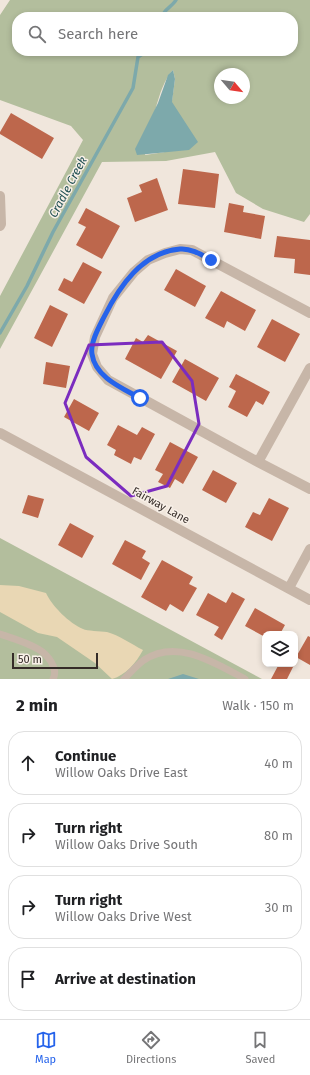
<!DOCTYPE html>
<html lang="en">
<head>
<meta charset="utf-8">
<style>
	:root { --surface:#fff; --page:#f6f6f6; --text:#202124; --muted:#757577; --line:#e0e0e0; --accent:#2563eb }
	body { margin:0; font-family:"Fira Sans",sans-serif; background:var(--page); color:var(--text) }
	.controls { position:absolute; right:12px; bottom:12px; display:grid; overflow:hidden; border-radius:8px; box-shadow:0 2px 6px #0003 }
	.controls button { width:36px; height:36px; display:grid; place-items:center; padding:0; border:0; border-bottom:1px solid var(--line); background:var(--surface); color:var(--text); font:20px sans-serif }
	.compass { position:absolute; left:214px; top:68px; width:36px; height:36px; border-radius:50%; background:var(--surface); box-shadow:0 2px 6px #0003; rotate:119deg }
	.scale { position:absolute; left:12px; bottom:10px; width:86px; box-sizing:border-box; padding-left:4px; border:2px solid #352c28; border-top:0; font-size:11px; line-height:14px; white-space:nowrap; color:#352c28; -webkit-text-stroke:3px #f8f0e8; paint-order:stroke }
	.stop { position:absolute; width:12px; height:12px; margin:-9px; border:3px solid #2563eb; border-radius:50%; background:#fff }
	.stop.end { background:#2563eb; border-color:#fff; box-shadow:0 1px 4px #0008 }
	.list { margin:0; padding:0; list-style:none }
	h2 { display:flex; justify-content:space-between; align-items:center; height:52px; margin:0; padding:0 16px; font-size:17px }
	h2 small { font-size:13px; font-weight:400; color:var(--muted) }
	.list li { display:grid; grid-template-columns:26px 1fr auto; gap:12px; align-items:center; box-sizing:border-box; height:64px; margin:0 8px 8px; padding:0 8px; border:1px solid var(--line); border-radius:16px }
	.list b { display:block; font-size:15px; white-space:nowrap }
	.list p { margin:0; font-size:13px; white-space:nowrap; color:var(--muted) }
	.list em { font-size:13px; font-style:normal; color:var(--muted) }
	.icon { flex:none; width:22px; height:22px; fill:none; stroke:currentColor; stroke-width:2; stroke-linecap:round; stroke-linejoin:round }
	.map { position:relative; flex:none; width:310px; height:679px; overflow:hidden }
	.search { position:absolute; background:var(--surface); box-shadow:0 2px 6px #0003; left:12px; right:12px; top:12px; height:44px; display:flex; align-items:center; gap:10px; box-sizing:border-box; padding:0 14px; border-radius:16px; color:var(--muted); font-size:15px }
	.sheet { height:340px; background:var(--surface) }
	nav { display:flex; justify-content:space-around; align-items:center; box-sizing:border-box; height:56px; border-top:1px solid var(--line); background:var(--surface); font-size:11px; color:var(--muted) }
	nav a { display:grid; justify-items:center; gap:2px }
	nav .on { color:var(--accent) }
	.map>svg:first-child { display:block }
	.green { fill:#b3be9d; fill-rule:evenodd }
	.sand { fill:#e9d7b4 }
	.water { fill:#7da9ab }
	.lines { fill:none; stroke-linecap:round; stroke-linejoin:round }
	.stream { stroke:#7da9ab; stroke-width:3.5 }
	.building { fill:#bd674c }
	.lane { stroke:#c7b6a8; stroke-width:7 }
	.street { stroke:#c7b6a8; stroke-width:10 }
	.route { stroke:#2563eb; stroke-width:5 }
	.marked { fill:none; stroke:#7b2cbf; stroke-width:3; stroke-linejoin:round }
	.labels { text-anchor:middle; stroke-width:3; stroke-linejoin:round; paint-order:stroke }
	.street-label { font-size:11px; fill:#352c28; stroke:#f8f0e8 }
	.water-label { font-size:12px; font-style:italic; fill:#205053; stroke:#f8f0e8 }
</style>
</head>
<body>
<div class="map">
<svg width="310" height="679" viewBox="0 0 310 679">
	<rect width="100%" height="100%" fill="#f0e6dc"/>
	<!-- green -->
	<path class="green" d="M10 0H310V214L304 222 263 209 236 193 215 152 166 161 102 162 0 349V296L83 140 71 126 0 100V15ZM17 17H293V51H17ZM173 70 175 79 165 152 145 155C151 133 157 86 173 70ZM220 74H244V98H220Z
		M0 538 262 679H0Z"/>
	<!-- sand -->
	<path class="sand" d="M0 585 19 586 46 593C52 606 69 623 83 629 87 631 100 631 107 632 119 635 131 644 143 650 136 663 126 675 112 679L95 663 57 637 38 633 0 612Z"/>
	<!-- water -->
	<path class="water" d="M173 70 175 79 172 102 198 142 189 150 137 155 135 149 158 103 168 75Z
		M183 674 199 679H168Z"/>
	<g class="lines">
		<!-- stream -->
		<path class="stream" d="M162 17C164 9 172 7 176 0
			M0 333 27 286 53 232 133 88 138 57 147 51"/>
	</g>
	<!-- building -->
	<path class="building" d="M11 113 54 138 42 159 0 134V132Z
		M183 169 219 174 215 208 178 204Z
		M157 178 168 210 135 222 127 198 142 192 139 185Z
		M229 203 244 206 243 212 265 216 261 239 224 232Z
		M86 208 120 226 102 259 76 245 86 227 78 223Z
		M277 236 310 240V275L294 273 295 259 274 257Z
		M83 262 102 272 84 304 58 290 64 278 72 282Z
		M176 269 206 286 195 307 164 290Z
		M221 291 256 310 245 331 227 321 224 328 205 318Z
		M50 305 68 314 52 347 34 338Z
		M272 319 300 334 285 362 257 347Z
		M148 335 177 351 161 379 125 359 136 338 143 342Z
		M185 359 219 378 206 401 172 382Z
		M46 362 70 366 66 388 43 384Z
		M236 374 270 392 263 405 256 401 247 417 228 407 236 391 229 387Z
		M74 399 99 413 89 431 64 417Z
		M118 425 137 435 142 427 155 434 141 460 134 457 131 464 114 455 116 450 107 445Z
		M170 442 198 457 183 484 175 479 170 488 158 482 163 474 155 470Z
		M213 470 237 483 226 503 202 490Z
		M28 495 44 499 38 518 22 513Z
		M269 498 289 508 272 541 245 527 253 512 260 515Z
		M70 523 94 536 82 558 58 545Z
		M125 540 146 551 142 558 150 563 141 580 112 564Z
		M162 560 193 577 189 584 197 588 183 612 170 604 166 611 141 597Z
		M232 592 245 599 222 640 214 635 219 627 196 615 208 593 226 603Z
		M255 608 285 625 280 634H265V637L245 626Z
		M308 636 310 637V665L296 657Z
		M279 664 294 665 287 679H271Z"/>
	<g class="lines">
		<!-- lane -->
		<path class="lane" d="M0 634C12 638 26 642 38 649 47 654 59 668 53 679
			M124 679C130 673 137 665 144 660 177 638 215 663 245 679"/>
		<!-- street -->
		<path class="street" d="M0 196 1 224 0 226
			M310 313 192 250 180 249 165 253 148 260 134 272 113 298 95 337 92 354 97 367 108 380 258 462 310 489
			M0 433 310 600
			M258 462 310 368
			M289 588 310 549"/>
	</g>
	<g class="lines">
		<!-- route -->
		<path class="route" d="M140 398C122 388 95 377 92 354 90 343 99 327 104 317 119 287 142 252 180 249 191 248 202 255 211 260"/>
	</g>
	<!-- marked area -->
	<path class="marked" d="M162 342 192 381 199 424 167 486 131 496 86 457 65 403 89 345Z"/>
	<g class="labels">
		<!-- street labels -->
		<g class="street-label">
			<text transform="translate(161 505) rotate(29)" y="4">Fairway Lane</text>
		</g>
		<!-- water labels -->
		<g class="water-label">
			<text transform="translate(68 187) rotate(-62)" y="4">Cradle Creek</text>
		</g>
	</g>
</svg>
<div class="controls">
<button><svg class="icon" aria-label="layers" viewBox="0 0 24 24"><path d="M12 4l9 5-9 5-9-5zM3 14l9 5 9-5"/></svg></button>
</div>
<svg class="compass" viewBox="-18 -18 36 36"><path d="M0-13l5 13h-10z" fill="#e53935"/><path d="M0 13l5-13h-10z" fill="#757577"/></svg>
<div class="scale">50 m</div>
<div class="stop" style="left:140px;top:398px"></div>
<div class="stop end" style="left:211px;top:260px"></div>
<div class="search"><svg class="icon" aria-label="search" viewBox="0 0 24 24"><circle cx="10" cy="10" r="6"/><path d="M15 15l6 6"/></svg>Search here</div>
</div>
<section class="sheet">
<h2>2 min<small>Walk · 150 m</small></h2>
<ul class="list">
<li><svg class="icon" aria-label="ahead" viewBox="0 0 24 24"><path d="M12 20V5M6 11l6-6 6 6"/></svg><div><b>Continue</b><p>Willow Oaks Drive East</p></div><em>40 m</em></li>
<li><svg class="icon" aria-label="right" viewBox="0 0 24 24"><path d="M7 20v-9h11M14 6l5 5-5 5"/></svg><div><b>Turn right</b><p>Willow Oaks Drive South</p></div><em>80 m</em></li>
<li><svg class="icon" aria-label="right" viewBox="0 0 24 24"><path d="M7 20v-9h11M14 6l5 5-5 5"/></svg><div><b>Turn right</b><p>Willow Oaks Drive West</p></div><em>30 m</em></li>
<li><svg class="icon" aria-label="arrive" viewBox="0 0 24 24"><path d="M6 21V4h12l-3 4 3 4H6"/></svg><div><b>Arrive at destination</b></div></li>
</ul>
</section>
<nav>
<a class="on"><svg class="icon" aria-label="map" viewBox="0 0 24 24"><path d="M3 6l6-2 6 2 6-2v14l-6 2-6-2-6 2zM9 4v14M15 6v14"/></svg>Map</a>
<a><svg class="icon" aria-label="directions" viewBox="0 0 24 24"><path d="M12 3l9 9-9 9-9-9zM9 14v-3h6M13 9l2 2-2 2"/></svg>Directions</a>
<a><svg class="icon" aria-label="saved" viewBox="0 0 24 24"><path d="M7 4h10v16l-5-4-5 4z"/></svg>Saved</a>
</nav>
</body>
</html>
